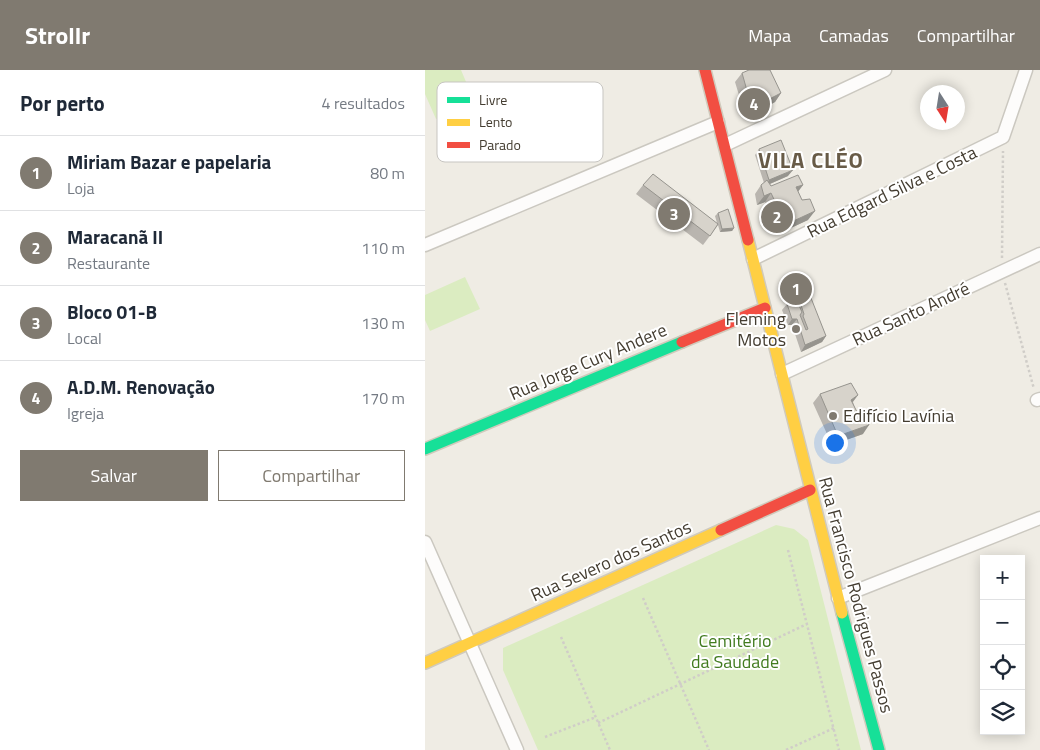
<!DOCTYPE html>
<html lang="pt">
<head>
<meta charset="utf-8">
<style>
	:root { --surface:#fff; --page:#f6f6f7; --text:#1f2937; --muted:#747a83; --line:#e0e1e3; --accent:#807a70 }
	body { margin:0; font-family:"Titillium Web",sans-serif; background:var(--page); color:var(--text) }
	.controls { position:absolute; right:15px; bottom:15px; display:grid; overflow:hidden; border-radius:0px; box-shadow:0 2px 12px #0003 }
	.controls button { width:45px; height:45px; display:grid; place-items:center; padding:0; border:0; border-bottom:1px solid var(--line); background:var(--surface); color:var(--text); font:25px sans-serif }
	.compass { position:absolute; left:495px; top:15px; width:45px; height:45px; border-radius:50%; background:var(--surface); box-shadow:0 2px 12px #0003; rotate:168deg }
	.you { position:absolute; left:409px; top:372px; width:18px; height:18px; margin:-12px; border:4px solid #fff; border-radius:50%; background:#1a73e8; box-shadow:0 0 0 8px #1a73e833 }
	.badge { display:grid; place-items:center; width:32px; height:32px; border-radius:50%; background:var(--accent); color:#fff; font-size:16px; font-weight:700 }
	.pin { position:absolute; translate:-50% -50%; border:2px solid #fff; box-shadow:0 1px 5px #0006 }
	.list { margin:0; padding:0; list-style:none }
	h2 { display:flex; justify-content:space-between; align-items:center; height:65px; margin:0; padding:0 20px; font-size:21px }
	h2 small { font-size:16px; font-weight:400; color:var(--muted) }
	.list li { display:grid; grid-template-columns:32px 1fr auto; gap:15px; align-items:center; box-sizing:border-box; height:75px; padding:0 20px; border-top:1px solid var(--line) }
	.list b { display:block; font-size:19px; white-space:nowrap }
	.list p { margin:0; font-size:16px; white-space:nowrap; color:var(--muted) }
	.list em { font-size:16px; font-style:normal; color:var(--muted) }
	.actions { display:flex; gap:10px; padding:15px 20px }
	.actions a { flex:1; padding:11px 0; border:1px solid var(--accent); border-radius:0px; text-align:center; font-size:18px; color:var(--accent) }
	.actions .main { background:var(--accent); color:#fff }
	.icon { flex:none; width:28px; height:28px; fill:none; stroke:currentColor; stroke-width:2; stroke-linecap:round; stroke-linejoin:round }
	.map { position:relative; flex:none; width:615px; height:680px; overflow:hidden }
	header { display:flex; align-items:center; gap:30px; box-sizing:border-box; height:70px; padding:0 25px; background:var(--accent); color:#fff }
	header strong { font-size:24px }
	nav { display:flex; gap:28px; margin-inline-start:auto; font-size:18px }
	main { display:flex }
	aside { flex:1; background:var(--surface) }
	.map>svg:first-child { display:block }
	.green { fill:#dbecc1 }
	.lines { fill:none; stroke-linecap:round; stroke-linejoin:round }
	.street-casing { stroke:#cbc8c0; stroke-width:15 }
	.fast-casing { stroke:#d0cabc; stroke-width:14 }
	.slow-casing { stroke:#d0cabc; stroke-width:14 }
	.jam-casing { stroke:#d0cabc; stroke-width:14 }
	.path { stroke:#d0cdc8; stroke-width:2.5; stroke-dasharray:2.5 2.5; stroke-linecap:butt }
	.street { stroke:#fdfcfb; stroke-width:12 }
	.fast { stroke:#16e098; stroke-width:11 }
	.slow { stroke:#ffcf43; stroke-width:11 }
	.jam { stroke:#f24e42; stroke-width:11 }
	.wall { fill:#b9b5af }
	.shaded-wall { fill:#96948e }
	.building { fill:#d7d3cb; stroke:#96948e }
	.poi-dot { fill:#807a70; stroke:#fff; stroke-width:2 }
	.labels { text-anchor:middle; stroke-width:4; stroke-linejoin:round; paint-order:stroke }
	.street-label { font-size:18px; fill:#443d31; stroke:#fff }
	.poi-label { font-size:18px; fill:#443d31; stroke:#fff; text-anchor:end }
	.park-label { font-size:18px; fill:#417b1f; stroke:#fff }
	.district-label { font-size:22px; font-weight:bold; letter-spacing:1px; fill:#685b47; stroke:#fff }
	.key { fill:#fff; stroke:#c7c5c1; stroke-width:1 }
	.key-label { font-size:14px; fill:#443d31 }
</style>
</head>
<body>
<header>
<strong>Strollr</strong>
<nav><a>Mapa</a><a>Camadas</a><a>Compartilhar</a></nav>
</header>
<main>
<aside>
<h2>Por perto<small>4 resultados</small></h2>
<ul class="list">
<li><span class="badge">1</span><div><b>Miriam Bazar e papelaria</b><p>Loja</p></div><em>80 m</em></li>
<li><span class="badge">2</span><div><b>Maracanã II</b><p>Restaurante</p></div><em>110 m</em></li>
<li><span class="badge">3</span><div><b>Bloco 01-B</b><p>Local</p></div><em>130 m</em></li>
<li><span class="badge">4</span><div><b>A.D.M. Renovação</b><p>Igreja</p></div><em>170 m</em></li>
</ul>
<div class="actions"><a class="main">Salvar</a><a>Compartilhar</a></div>
</aside>
<div class="map">
<svg width="615" height="680" viewBox="0 0 615 680">
	<rect width="100%" height="100%" fill="#efece4"/>
	<!-- green -->
	<path class="green" d="M0 0H36L50 33 11 49 0 24Z
		M40 207 55 239 5 261 0 250V225Z
		M351 455 369 459 383 470 436 680H113L78 600V578Z"/>
	<g class="lines">
		<!-- street casing -->
		<g class="street-casing">
			<path id="street" d="M300 75 460 0
				M0 175 293 52
				M328 189 578 67 601 0
				M357 304 615 184
				M612 330 615 329
				M0 472 92 680
				M413 528 615 448"/>
		</g>
		<!-- fast casing -->
		<g class="fast-casing">
			<path id="fast" d="M0 379 257 272
				M417 543 454 680"/>
		</g>
		<!-- slow casing -->
		<g class="slow-casing">
			<path id="slow" d="M323 170 417 543
				M0 593 296 460"/>
		</g>
		<!-- jam casing -->
		<g class="jam-casing">
			<path id="jam" d="M280 0 323 170
				M257 272 340 238
				M296 460 385 420"/>
		</g>
		<!-- path -->
		<path class="path" d="M577 188 578 81
			M580 213 609 319
			M363 480 414 680
			M218 528 284 680
			M136 567 185 680
			M173 653 382 554
			M120 667 171 647
			M361 680 409 658"/>
		<!-- street -->
		<use href="#street" class="street"/>
		<!-- fast -->
		<use href="#fast" class="fast"/>
		<!-- slow -->
		<use href="#slow" class="slow"/>
		<!-- jam -->
		<use href="#jam" class="jam"/>
	</g>
	<!-- wall -->
	<path class="wall" d="M317 3 356 23 350 32 321 48 310 12Z
		M334 79 363 106 345 114 346 116 378 115 373 122 383 150 355 163 350 160 345 152 348 148 340 132 332 135 330 124 336 115 339 113 330 85Z
		M218 115 292 153 290 146 293 143 309 158 307 161 295 162 293 155 278 175 211 124Z
		M375 232 401 266 397 272 376 282 367 255H363L357 240 362 234H374Z
		M395 324 433 325 428 332 438 364 407 375 388 333Z"/>
	<!-- shaded-wall -->
	<path class="shaded-wall" d="M356 23 350 32 321 48 327 38Z
		M368 100 363 106 340 116 344 110Z
		M378 115 371 124V117Z
		M346 123 340 132 332 135 339 126Z
		M390 141 383 150 355 163 362 154Z
		M309 158 307 161 295 162 297 159Z
		M367 249H372L367 255H363Z
		M401 266 397 272 376 282 380 275Z
		M433 325 426 334V330Z
		M444 355 438 364 407 375 413 366Z"/>
	<!-- building -->
	<path class="building" d="M324 0H345L356 23 327 38 317 3Z
		M356 70 368 100 344 110 334 79Z
		M228 104 293 154 285 166 218 115Z
		M373 105 378 115 371 117 377 130 385 129 390 141 362 154 357 151 352 143 355 142 346 123 339 126 336 115 342 110 346 116Z
		M303 139 309 158 297 159 293 143Z
		M386 228 401 266 380 275 372 249H367L362 234 371 229 377 242 375 245 381 260 383 259 378 246 379 244 375 232Z
		M426 313 433 325 426 330 433 344 440 343 444 355 413 366 395 324Z"/>
	<!-- markers -->
	<g class="poi-dot">
		<circle cx="371" cy="259" r="5"/>
		<circle cx="408" cy="346" r="5"/>
	</g>
	<g class="labels">
		<!-- street labels -->
		<g class="street-label">
			<text transform="translate(467 122) rotate(-26)" y="6">Rua Edgard Silva e Costa</text>
			<text transform="translate(486 244) rotate(-25)" y="6">Rua Santo André</text>
			<text transform="translate(163 292) rotate(-23)" y="6">Rua Jorge Cury Andere</text>
			<text transform="translate(186 491) rotate(-24)" y="6">Rua Severo dos Santos</text>
			<text transform="translate(431 525) rotate(75)" y="6">Rua Francisco Rodrigues Passos</text>
		</g>
		<!-- poi labels -->
		<g class="poi-label">
			<text x="361" y="255">Fleming<tspan x="361" dy="21">Motos</tspan></text>
			<text x="418" y="352" text-anchor="start">Edifício Lavínia</text>
		</g>
		<!-- park labels -->
		<g class="park-label">
			<text x="310" y="577">Cemitério<tspan x="310" dy="21">da Saudade</tspan></text>
		</g>
		<!-- district labels -->
		<g class="district-label">
			<text x="386" y="98">VILA CLÉO</text>
		</g>
	</g>
	<!-- legend -->
	<rect x="12" y="12" width="166" height="80" rx="8" class="key"/>
	<rect x="22" y="27" width="23" height="6" fill="#16e098"/>
	<rect x="22" y="49" width="23" height="7" fill="#ffcf43"/>
	<rect x="22" y="72" width="23" height="6" fill="#f24e42"/>
	<g class="key-label">
		<text x="54" y="35">Livre</text>
		<text x="54" y="57">Lento</text>
		<text x="54" y="80">Parado</text>
	</g>
</svg>
<div class="controls">
<button>+</button>
<button>−</button>
<button><svg class="icon" aria-label="locate" viewBox="0 0 24 24"><circle cx="12" cy="12" r="6"/><path d="M12 2v4M12 18v4M2 12h4M18 12h4"/></svg></button>
<button><svg class="icon" aria-label="layers" viewBox="0 0 24 24"><path d="M12 4l9 5-9 5-9-5zM3 14l9 5 9-5"/></svg></button>
</div>
<svg class="compass" viewBox="-18 -18 36 36"><path d="M0-13l5 13h-10z" fill="#e53935"/><path d="M0 13l5-13h-10z" fill="#747a83"/></svg>
<div class="you"></div>
<div class="pin badge" style="left:371px;top:219px">1</div>
<div class="pin badge" style="left:352px;top:147px">2</div>
<div class="pin badge" style="left:249px;top:144px">3</div>
<div class="pin badge" style="left:329px;top:34px">4</div>
</div>
</main>
</body>
</html>
